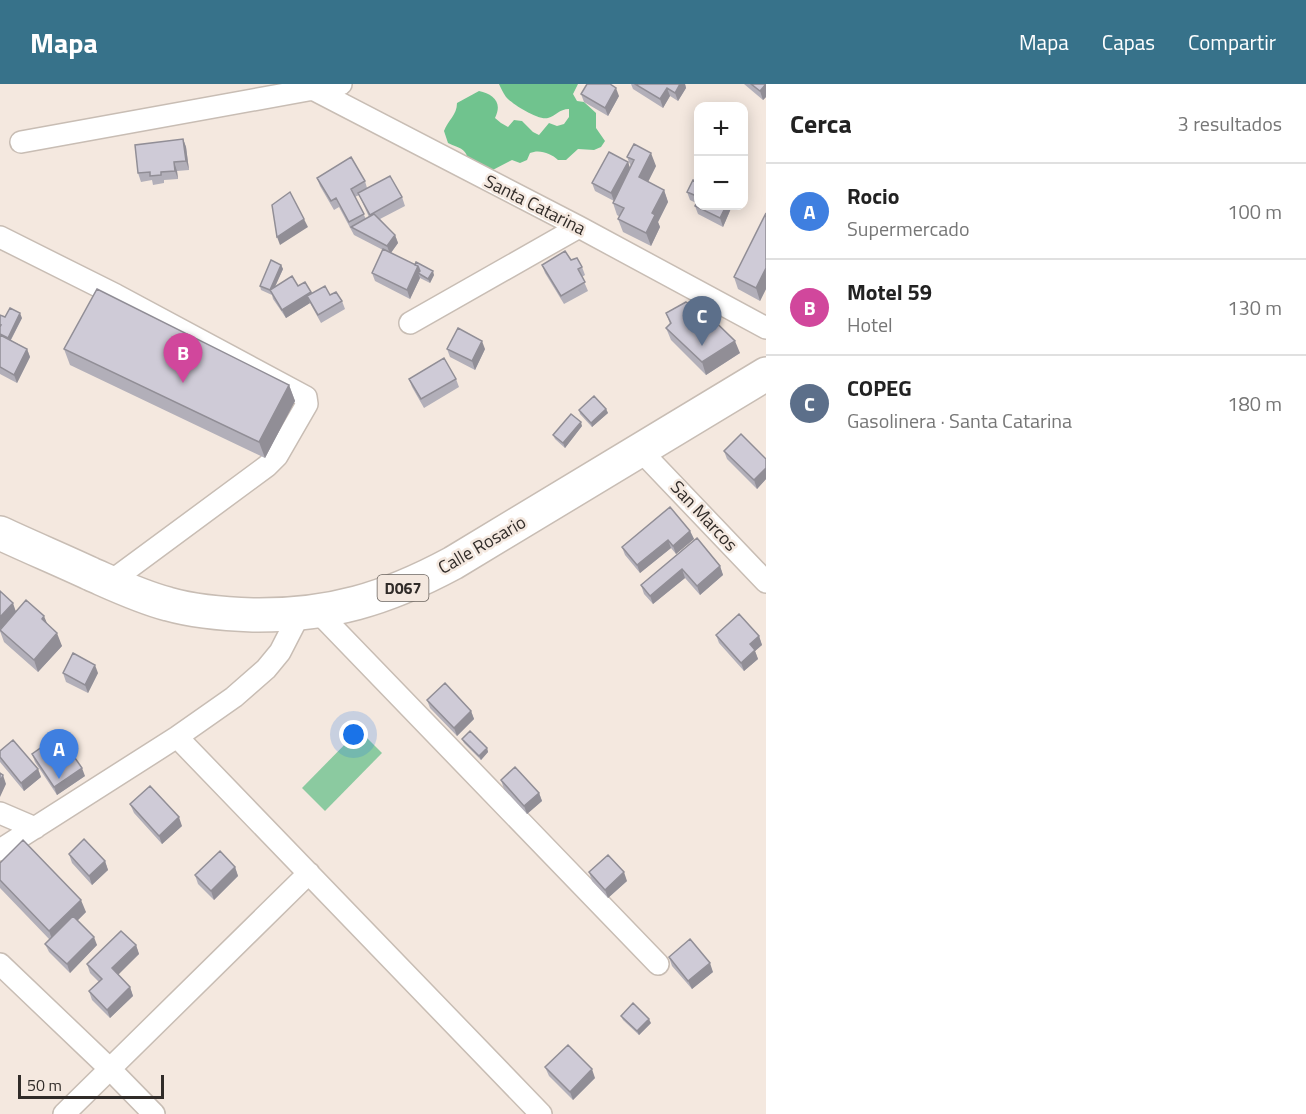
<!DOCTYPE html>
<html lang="es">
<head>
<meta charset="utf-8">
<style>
	:root { --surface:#fff; --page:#f6f6f6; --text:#222; --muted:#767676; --line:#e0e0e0; --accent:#37728a }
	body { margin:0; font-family:"Titillium Web",sans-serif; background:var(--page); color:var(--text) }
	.controls { position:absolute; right:18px; top:18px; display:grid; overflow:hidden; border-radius:12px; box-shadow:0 3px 15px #0003 }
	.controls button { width:54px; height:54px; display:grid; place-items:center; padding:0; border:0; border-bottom:2px solid var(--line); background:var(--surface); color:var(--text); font:30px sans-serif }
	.scale { position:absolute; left:18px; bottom:15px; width:146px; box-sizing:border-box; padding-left:6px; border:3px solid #302b28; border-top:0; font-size:16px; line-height:21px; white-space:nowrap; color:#302b28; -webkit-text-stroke:4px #f4e8df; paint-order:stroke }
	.you { position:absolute; left:354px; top:651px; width:21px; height:21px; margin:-15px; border:4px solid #fff; border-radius:50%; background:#1a73e8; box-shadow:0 0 0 9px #1a73e833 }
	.badge { display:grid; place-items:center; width:39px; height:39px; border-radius:50%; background:var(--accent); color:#fff; font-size:20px; font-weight:700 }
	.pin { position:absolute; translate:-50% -50px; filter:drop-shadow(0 2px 3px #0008) }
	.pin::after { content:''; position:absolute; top:32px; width:21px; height:18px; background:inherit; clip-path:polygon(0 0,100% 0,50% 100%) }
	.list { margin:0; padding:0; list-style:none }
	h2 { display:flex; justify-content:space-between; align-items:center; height:78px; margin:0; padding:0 24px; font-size:26px }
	h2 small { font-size:20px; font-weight:400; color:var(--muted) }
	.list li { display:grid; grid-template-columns:39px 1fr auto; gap:18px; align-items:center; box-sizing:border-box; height:96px; padding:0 24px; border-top:2px solid var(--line) }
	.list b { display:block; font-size:22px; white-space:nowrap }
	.list p { margin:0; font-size:20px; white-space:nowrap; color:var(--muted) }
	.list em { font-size:20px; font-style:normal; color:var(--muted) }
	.map { position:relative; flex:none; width:766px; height:1030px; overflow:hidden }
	header { display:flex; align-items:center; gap:36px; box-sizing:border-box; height:84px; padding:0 30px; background:var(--accent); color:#fff }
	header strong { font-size:28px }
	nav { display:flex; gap:33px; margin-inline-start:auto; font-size:21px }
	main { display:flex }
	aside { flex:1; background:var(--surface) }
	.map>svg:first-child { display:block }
	.green { fill:#8bcaa0 }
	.forest { fill:#70c38e }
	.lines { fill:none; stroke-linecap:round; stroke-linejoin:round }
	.street-casing { stroke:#c8bdb4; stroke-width:24 }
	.primary-casing { stroke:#c8bdb4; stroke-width:36 }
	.street { stroke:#fff; stroke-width:21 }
	.primary { stroke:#fff; stroke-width:33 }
	.wall { fill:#b2afb9; fill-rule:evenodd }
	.shaded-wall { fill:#918e96 }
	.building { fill:#cfcbd7; stroke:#918e96; stroke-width:1.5 }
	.labels { text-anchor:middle; stroke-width:5; stroke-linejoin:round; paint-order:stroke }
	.shield { fill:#f4e8df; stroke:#6b645f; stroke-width:1.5 }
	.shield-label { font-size:16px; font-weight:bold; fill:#302b28 }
	.street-label { font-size:18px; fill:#302b28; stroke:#f4e8df }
</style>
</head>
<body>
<header>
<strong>Mapa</strong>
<nav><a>Mapa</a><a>Capas</a><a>Compartir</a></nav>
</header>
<main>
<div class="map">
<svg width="766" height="1030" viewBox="0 0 766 1030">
	<rect width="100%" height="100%" fill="#f4e8df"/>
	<!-- green -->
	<path class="green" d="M359 646 382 669 325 727 302 704Z"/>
	<!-- forest -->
	<path class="forest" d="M499 0H578L573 10 577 17 584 18 596 29V44L605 57 601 63 594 66 578 65 566 76H558C551 69 539 65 530 69L527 76 520 79 512 76 485 90 468 80C468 64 460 65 448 59L444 47C448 36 457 31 457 19L479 7C493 10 503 18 495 34L501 39 508 43 514 36 522 37 533 48 539 51 549 39 557 42 564 40 569 33V25C559 25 556 32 548 34 539 37 512 20 506 13 503 9 501 4 499 0Z"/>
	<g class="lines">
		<!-- street casing -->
		<g class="street-casing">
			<path id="street" d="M303 0 579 143 766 244
				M21 58 341 0
				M0 153 116 211 306 313 307 320 277 372 267 382 110 498
				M410 239 579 143
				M641 367 766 498
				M318 528 658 880
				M177 653 541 1030
				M0 729 35 744
				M0 766 177 653 234 613 266 585 280 568 299 531
				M0 880 110 985 154 1030
				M64 1030 309 789"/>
		</g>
		<!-- primary casing -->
		<g class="primary-casing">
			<path id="primary" d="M0 449C30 463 61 476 91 490 116 501 141 513 168 520 196 528 224 530 253 531 330 532 386 515 453 479L766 290"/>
		</g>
		<!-- street -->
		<use href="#street" class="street"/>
		<!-- primary -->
		<use href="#primary" class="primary"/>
	</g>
	<!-- wall -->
	<path class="wall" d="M631 0H685L686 4 678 17 670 12 663 24 633 5Z
		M744 0H766V13L763 16Z
		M581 10 619 12 608 32 584 18Z
		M183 55 186 63 189 86 177 87 178 95 164 96V99L153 101 152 96 141 98 138 89Z
		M627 73 656 82 648 98 664 106 668 118 658 138 660 143 651 162 623 148 618 135 620 133 617 131 613 119 614 117 595 107 592 99 628 78 630 84 631 83Z
		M317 94 365 97 367 104 402 113 405 122 380 135 395 151 398 159 391 169 434 191 430 199 420 194 410 215 375 197 372 189 383 166 354 151 339 123 334 126 320 102ZM359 111 369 133 366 135 355 113Z
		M699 99V122H732L723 143 698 130 695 122 696 119 690 116 687 108Z
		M766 129V205L760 217 738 205 734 193Z
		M571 176 582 183 585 191 582 193 588 207 564 220 545 189 542 181Z
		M281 181 283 185 275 203 298 202 311 208 312 210 330 211 342 217 345 225 321 239 310 219 286 234 273 215 272 211 261 206 260 202Z
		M666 229 740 269 706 291 671 256 666 244 670 240Z
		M0 231 5 233 22 234 11 256 27 265 30 273 17 299 0 290Z
		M64 265 289 301 295 317 265 374 70 281Z
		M447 265H485L475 286 450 273Z
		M409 295H456L459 303 424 324 412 303Z
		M606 325 608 329 592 343 580 330 579 326Z
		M582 342 565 364 555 355 553 351Z
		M724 367 766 375V395L757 405 727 375Z
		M690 447 694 455 676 470 671 464 640 489 625 471 622 463Z
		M697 454 720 482 723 491 700 511 685 494 653 520 644 510 641 501Z
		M0 507 16 527 48 541 62 562 38 588 4 558 0 547Z
		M716 551 759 552 762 561 755 567 758 575 744 587 719 559Z
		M63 589H98L88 609 66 598Z
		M427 616 471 627 474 635 457 652 430 624Z
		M462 655 487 664 488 668 481 676 464 659Z
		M0 667 38 685 41 693 24 707 0 678Z
		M32 670 85 692 57 711 35 678Z
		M501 696 539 709 542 717 527 730 504 705Z
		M130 720 182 742 162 760 134 729Z
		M69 770 105 777 108 786 92 801 72 779Z
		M0 779 86 828 77 837 97 861 70 889 49 868 45 860 50 856 0 804Z
		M235 783 238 792 214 816 198 800 195 791Z
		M589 788 627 797 608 814 592 797Z
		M136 861 139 870 118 890 130 903 133 912 110 934 92 916 89 907 99 898 90 889 87 880Z
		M669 873 713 888 692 905 672 882Z
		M621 932 651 939 639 951 623 936Z
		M545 983 595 994 573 1016 549 992Z"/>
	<!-- shaded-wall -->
	<path class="shaded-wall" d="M680 0H685L686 4 678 17 675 9Z
		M766 0V13L763 16 760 7Z
		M616 4 619 12 608 32 605 24Z
		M667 4 670 12 663 24 660 15Z
		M183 55 186 63 189 86 186 77Z
		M651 69 656 82 644 106 639 93Z
		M174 78 177 87 178 95 175 87Z
		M628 78 631 87 614 117 611 109Z
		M664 106 668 118 658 138 660 143 651 162 646 149 652 129Z
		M726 122H732L723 143 720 134Z
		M304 135 308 143 280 161 277 153Z
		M395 151 398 159 390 170 387 162Z
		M281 181 283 185 272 209 270 206Z
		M418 182 421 191 418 189 420 194 410 215 407 206Z
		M766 184V205L760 217 756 204Z
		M433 187 434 191 430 199 428 195Z
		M311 208 314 216 307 212 310 219 286 234 282 226Z
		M20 229 22 234 9 259 8 254Z
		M482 257 485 265 475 286 472 277Z
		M735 257 740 269 706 291 702 278Z
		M27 265 30 273 17 299 14 291Z
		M289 301 295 317 265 374 259 358Z
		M606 325 608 329 592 343 591 339Z
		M581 338 582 342 565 364 563 359Z
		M766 384V395L757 405 754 396Z
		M690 447 694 455 676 470 673 462Z
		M668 456 671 464 640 489 637 481Z
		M720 482 723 491 700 511 697 502Z
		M682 485 685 494 653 520 650 512Z
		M13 519 16 528 0 545V533Z
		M44 532 49 544 42 535Z
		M57 549 62 562 38 588 34 576Z
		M759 552 762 561 755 567 758 575 744 587 741 579 750 560Z
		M95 581 98 589 88 609 85 601Z
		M471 627 474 635 457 652 454 644Z
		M487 664 488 668 481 676 479 672Z
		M82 684 85 692 57 711 54 703Z
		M38 685 41 693 24 707 21 699Z
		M3 691 6 700 0 713V698Z
		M539 709 542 717 527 730 524 722Z
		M179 733 182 742 162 760 159 752Z
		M105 777 108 786 92 801 89 792Z
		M235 783 238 792 214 816 211 807Z
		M624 788 627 797 608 814 605 806Z
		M81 816 86 828 54 860 49 847Z
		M94 853 97 861 70 889 67 880Z
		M136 861 139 870 116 893 112 884Z
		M710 879 713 888 692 905 688 897Z
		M130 903 133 912 110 934 107 926Z
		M649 935 651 939 639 951 637 947Z
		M592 985 595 994 573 1016 570 1008Z"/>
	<!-- building -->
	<path class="building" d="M587 0H610L616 4 605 24 581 10Z
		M635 0H680L675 9 667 4 660 15Z
		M751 0H766L760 7Z
		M183 55 186 77 174 78 175 87 161 88V91L150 92V88L138 89 135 61Z
		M634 60 651 69 639 93 664 106 652 129 655 131 646 149 618 135 624 124 613 119 634 76 627 73Z
		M609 68 628 78 611 109 592 99Z
		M351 73 365 97 351 105 364 130 349 138 336 114 331 117 317 94Z
		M390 92 402 113 370 131 358 109Z
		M693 96 699 99V113L687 108Z
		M290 108 304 135 277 153 272 121Z
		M699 114V122H726L720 134 695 122Z
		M766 129V184L756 204 734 193Z
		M374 130 395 151 387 162 351 143Z
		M383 165 418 182 407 206 372 189Z
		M565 167 571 176 577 174 582 183 578 185 585 198 561 212 542 181Z
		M271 176 281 181 270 206 260 202Z
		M416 178 433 187 428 195 418 189 420 187 418 182 415 181Z
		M292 192 298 202 305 198 311 208 282 226 270 206Z
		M325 202 330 211 336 208 342 217 318 231 307 212Z
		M97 205 289 301 259 358 64 265Z
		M686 218 695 224 699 222 735 257 702 278 666 244 671 239 666 229Z
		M10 224 20 229 8 254 0 250V243L1 241H0V231L5 233Z
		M458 244 482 257 472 277 447 265Z
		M0 251 27 265 14 291 0 283Z
		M444 274 456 295 421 315 409 295Z
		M594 312 606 325 591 339 579 326Z
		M571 330 581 338 563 359 553 351Z
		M741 350 766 375V384L754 396 724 367Z
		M670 423 690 447 673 462 668 456 637 481 622 463Z
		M697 454 720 482 697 502 682 485 650 512 641 501Z
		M0 507 13 519 0 533Z
		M26 516 44 532 42 535 57 549 34 576 0 546Z
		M739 530 759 552 750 560 755 566 741 579 716 551Z
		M73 569 95 581 85 601 63 589Z
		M445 599 471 627 454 644 427 616Z
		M470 647 487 664 479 672 462 655Z
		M59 651 82 684 54 703 32 670Z
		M13 656 38 685 21 699 0 673V667Z
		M515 683 539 709 524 722 501 696Z
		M0 689 3 691 0 698Z
		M150 702 179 733 159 752 130 720Z
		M84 755 105 777 89 792 69 770Z
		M23 756 81 816 49 847 0 796V779Z
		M220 767 235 783 211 807 195 791Z
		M608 771 624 788 605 806 589 788Z
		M73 832 94 853 67 880 45 860Z
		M121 847 136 861 112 884 130 903 107 926 89 907 102 895 87 880Z
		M690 855 710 879 688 897 669 873Z
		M633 919 649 935 637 947 621 932Z
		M568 961 592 985 570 1008 545 983Z"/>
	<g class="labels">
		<!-- shield labels -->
		<rect class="shield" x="377.5" y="491" width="51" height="26" rx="4.5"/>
		<g class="shield-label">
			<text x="403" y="510">D067</text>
		</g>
		<!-- street labels -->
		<g class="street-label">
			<text transform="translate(535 121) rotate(27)" y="6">Santa Catarina</text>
			<text transform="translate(704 432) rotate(47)" y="6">San Marcos</text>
			<text transform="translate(482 461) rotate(-30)" y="6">Calle Rosario</text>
		</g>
	</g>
</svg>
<div class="controls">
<button>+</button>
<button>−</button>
</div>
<div class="scale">50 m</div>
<div class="you"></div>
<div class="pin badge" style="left:59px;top:695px;background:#3f7fe0">A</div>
<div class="pin badge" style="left:183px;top:299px;background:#d1479c">B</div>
<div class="pin badge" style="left:702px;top:262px;background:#5c6f8a">C</div>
</div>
<aside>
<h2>Cerca<small>3 resultados</small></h2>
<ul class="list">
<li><span class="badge" style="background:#3f7fe0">A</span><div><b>Rocio</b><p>Supermercado</p></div><em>100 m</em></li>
<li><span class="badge" style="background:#d1479c">B</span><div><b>Motel 59</b><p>Hotel</p></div><em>130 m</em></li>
<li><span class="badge" style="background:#5c6f8a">C</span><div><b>COPEG</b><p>Gasolinera · Santa Catarina</p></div><em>180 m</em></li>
</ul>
</aside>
</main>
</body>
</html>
